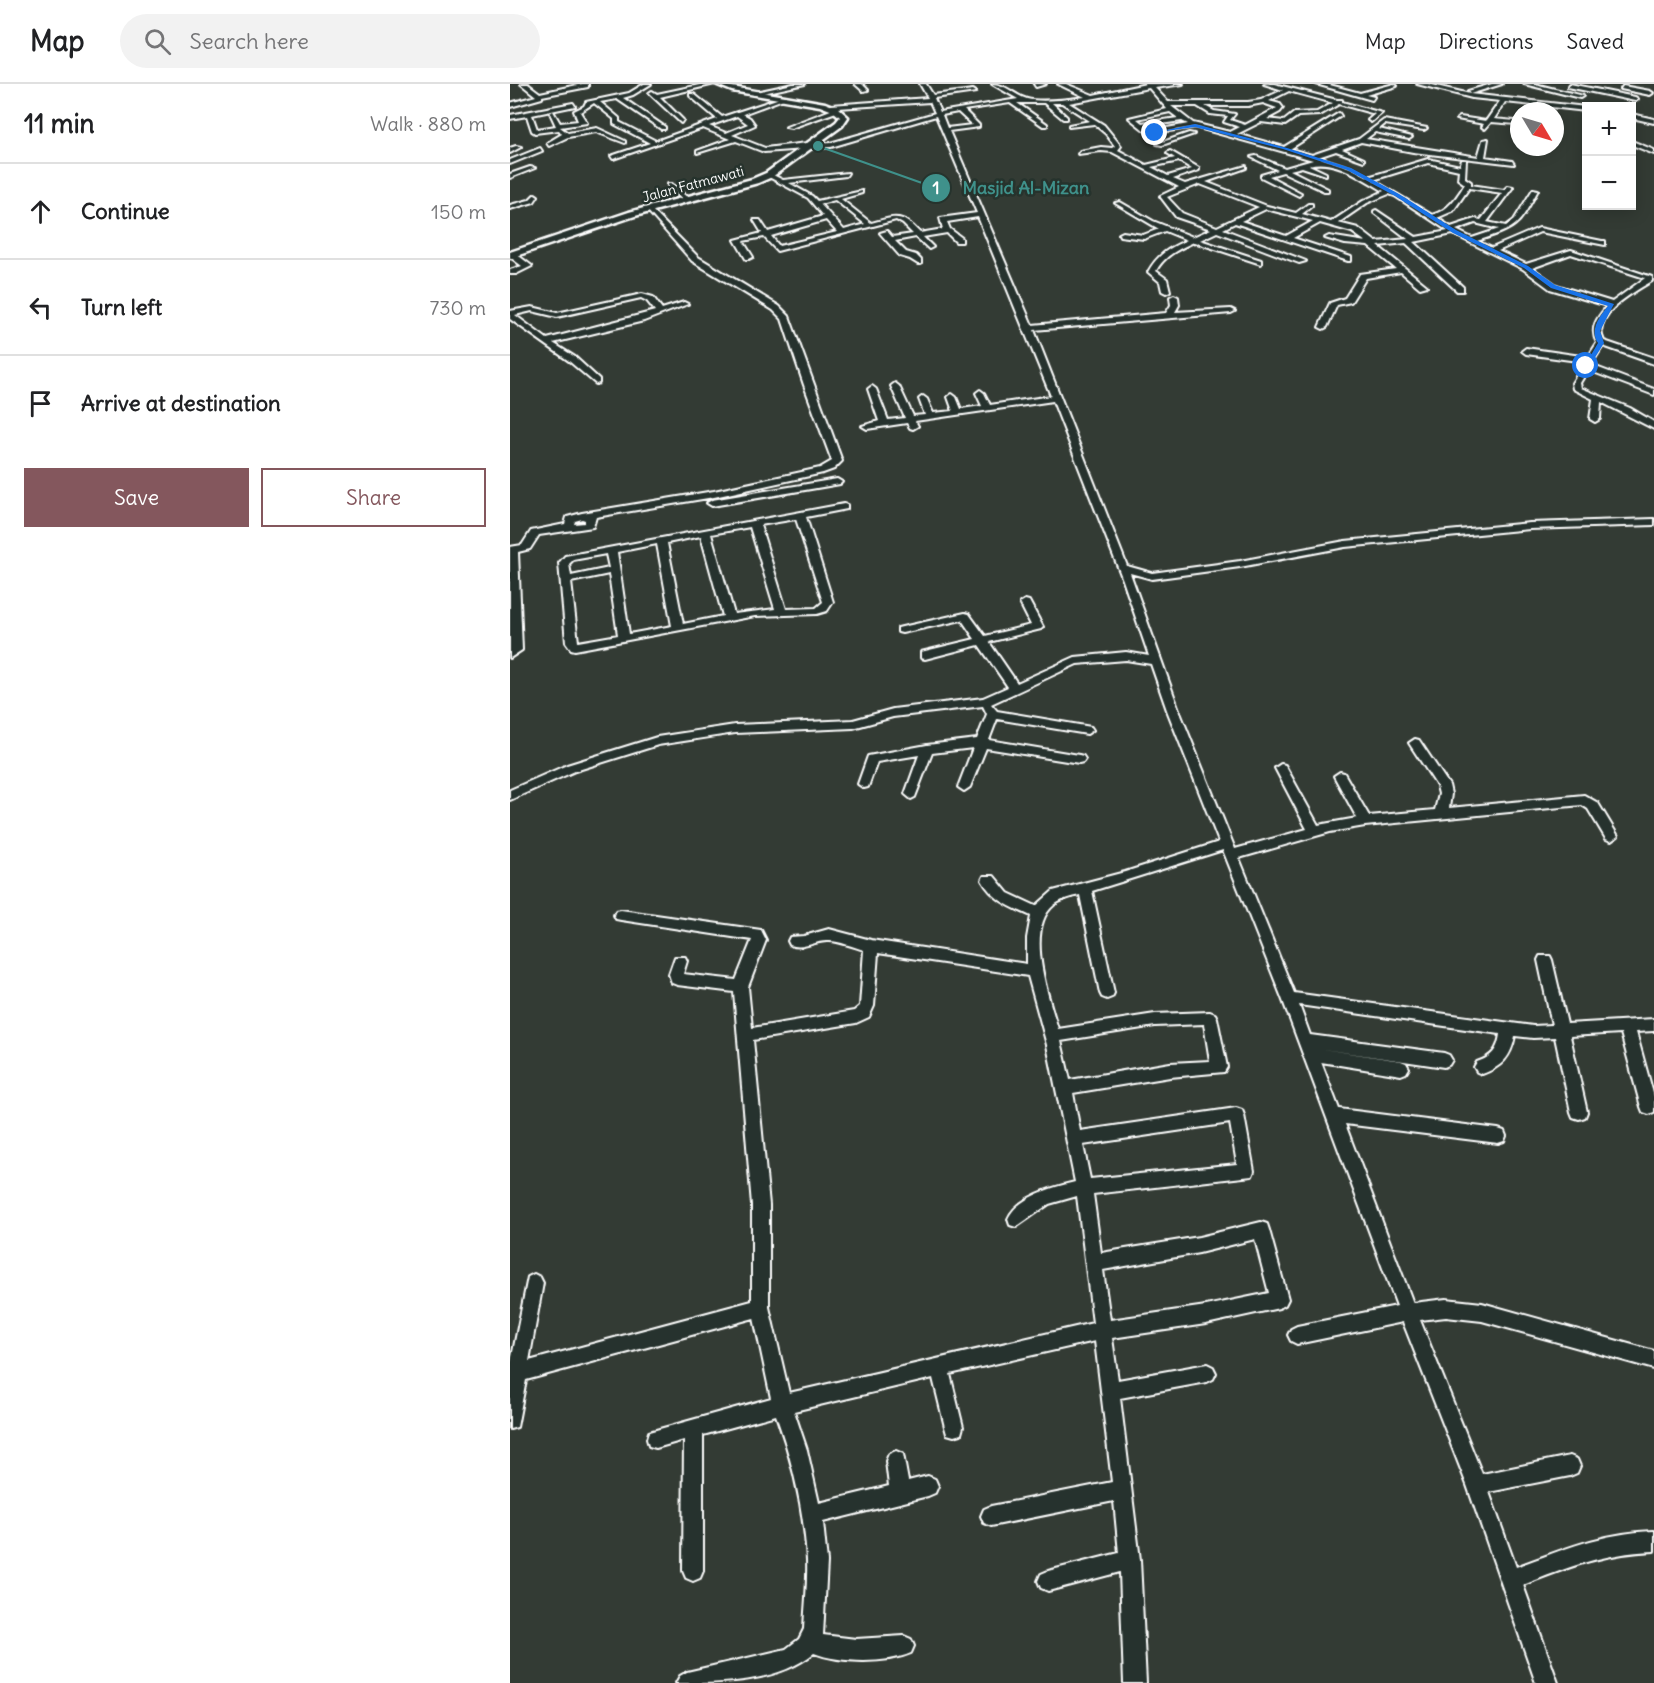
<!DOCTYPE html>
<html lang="en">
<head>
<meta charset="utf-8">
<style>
	:root { --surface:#fff; --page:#f2f2f2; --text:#202124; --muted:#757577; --line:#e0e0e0; --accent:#84575d }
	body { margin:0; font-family:Delius,sans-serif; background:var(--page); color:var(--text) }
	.controls { position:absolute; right:18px; top:18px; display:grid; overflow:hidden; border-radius:0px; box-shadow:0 3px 15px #0003 }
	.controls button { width:54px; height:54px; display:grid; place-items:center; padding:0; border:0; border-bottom:2px solid var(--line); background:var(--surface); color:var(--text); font:30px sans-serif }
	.compass { position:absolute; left:1000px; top:18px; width:54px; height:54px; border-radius:50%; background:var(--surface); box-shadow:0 3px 15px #0003; rotate:128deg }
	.stop { position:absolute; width:18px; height:18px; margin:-14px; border:4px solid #1a73e8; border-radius:50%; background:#fff }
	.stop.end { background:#1a73e8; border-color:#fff; box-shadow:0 2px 6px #0008 }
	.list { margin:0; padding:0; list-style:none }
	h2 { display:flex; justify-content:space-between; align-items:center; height:78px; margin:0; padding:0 24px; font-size:26px }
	h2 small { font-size:20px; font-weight:400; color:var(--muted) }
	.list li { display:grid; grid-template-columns:39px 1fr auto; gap:18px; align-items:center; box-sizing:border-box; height:96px; padding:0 24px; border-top:2px solid var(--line) }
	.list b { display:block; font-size:22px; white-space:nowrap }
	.list em { font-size:20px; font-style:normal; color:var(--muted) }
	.actions { display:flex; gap:12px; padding:18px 24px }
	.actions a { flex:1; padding:14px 0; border:2px solid var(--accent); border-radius:0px; text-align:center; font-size:21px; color:var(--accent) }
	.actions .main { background:var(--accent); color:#fff }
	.icon { flex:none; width:33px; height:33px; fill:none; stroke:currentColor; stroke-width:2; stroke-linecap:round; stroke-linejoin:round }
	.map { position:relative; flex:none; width:1144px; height:1599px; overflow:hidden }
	header { display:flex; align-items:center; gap:36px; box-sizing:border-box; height:84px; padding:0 30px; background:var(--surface); border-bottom:2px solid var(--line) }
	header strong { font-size:28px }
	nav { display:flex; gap:33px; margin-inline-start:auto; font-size:21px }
	.search { width:420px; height:54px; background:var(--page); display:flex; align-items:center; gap:15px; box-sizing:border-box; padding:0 21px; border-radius:33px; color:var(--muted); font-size:22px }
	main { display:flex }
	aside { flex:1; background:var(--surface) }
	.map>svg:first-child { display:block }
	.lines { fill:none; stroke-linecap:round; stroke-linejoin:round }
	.minor-casing { stroke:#fff; stroke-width:4 }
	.tertiary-casing { stroke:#fff; stroke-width:5 }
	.minor { fill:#26332d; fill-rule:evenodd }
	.tertiary { fill:#26332d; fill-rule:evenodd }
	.route { fill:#1a73e8 }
	.labels { text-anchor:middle; stroke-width:5; stroke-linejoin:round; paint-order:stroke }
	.far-street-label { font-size:14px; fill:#fff; stroke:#26332d }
	.leader { fill:none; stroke:#3f918b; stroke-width:2 }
	.callout-dot { fill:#3f918b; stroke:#26332d; stroke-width:2 }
	.mark-label { font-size:18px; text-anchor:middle; font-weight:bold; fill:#fff }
	.callout-label { font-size:18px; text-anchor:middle; font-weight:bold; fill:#3f918b; stroke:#26332d; stroke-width:5; stroke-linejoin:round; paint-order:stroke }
</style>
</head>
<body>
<header>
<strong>Map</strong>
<div class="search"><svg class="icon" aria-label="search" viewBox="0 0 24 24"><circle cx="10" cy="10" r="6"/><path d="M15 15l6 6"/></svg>Search here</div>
<nav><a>Map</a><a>Directions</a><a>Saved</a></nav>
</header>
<main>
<aside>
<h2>11 min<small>Walk · 880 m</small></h2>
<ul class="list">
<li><svg class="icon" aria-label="ahead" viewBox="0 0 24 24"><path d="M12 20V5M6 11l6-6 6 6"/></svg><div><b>Continue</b></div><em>150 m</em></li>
<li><svg class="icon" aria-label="left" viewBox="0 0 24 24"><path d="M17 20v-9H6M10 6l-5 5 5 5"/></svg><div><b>Turn left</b></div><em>730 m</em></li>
<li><svg class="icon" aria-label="arrive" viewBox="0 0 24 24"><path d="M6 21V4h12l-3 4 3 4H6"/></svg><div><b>Arrive at destination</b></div></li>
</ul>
<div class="actions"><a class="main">Save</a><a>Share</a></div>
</aside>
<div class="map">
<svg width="1144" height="1599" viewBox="0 0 1144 1599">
	<rect width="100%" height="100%" fill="#333b34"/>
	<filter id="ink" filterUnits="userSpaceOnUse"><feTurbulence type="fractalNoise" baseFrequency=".0167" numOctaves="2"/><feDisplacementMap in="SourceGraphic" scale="12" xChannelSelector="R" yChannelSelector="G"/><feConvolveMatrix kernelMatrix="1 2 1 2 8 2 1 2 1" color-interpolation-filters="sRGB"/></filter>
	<g filter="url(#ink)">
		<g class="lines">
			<!-- minor casing -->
			<g class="minor-casing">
				<path id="minor" d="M11 0H18L30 9 72 0H78V3L32 12V14L0 23V19L26 12Z
					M134 0H141L123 11 113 14 155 43V45H151L107 15 90 18 109 34V38L146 57 207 35 180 12V10H184L212 33 276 12V14L233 30 240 34 245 41 222 51 255 64 297 59 300 61 320 59 425 29 420 18 328 24 329 27 281 44 276 43 326 24H319L321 21 418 14 410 0H416L423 11 463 6 466 8 424 14 430 28 508 15 482 0C496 0 505 12 517 15 532 19 560 15 575 13L548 0H556L583 11 636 0H673L645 4 658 18H738L751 16 773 6 754 0H764L827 16H832V18L872 29 861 38 858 36 865 30 829 20 810 31 788 32 775 41 751 38 727 50 774 63 829 29 831 32 780 65 802 71 849 55 874 36 917 44 914 46 875 40 869 45 902 53 899 55 865 48 856 55 968 73 973 56 978 55 975 73 1002 77 1004 80 903 68 851 58 832 65 854 75V77L826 67 808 73 841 84 858 93 918 75 950 82 952 76H956L955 94 961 98V101L994 106 998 102 1003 103 977 138 996 142 1004 136 1023 105 1028 106C1007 144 1009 143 967 157L982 164 1029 144 1092 157H1095V161L1030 148 988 167 1016 180 1061 166 1142 193V197C1124 208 1080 231 1094 257L1144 274V280L1093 262 1081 281 1144 305V311L1078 286 1070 299 1071 304 1120 324 1144 338V345L1091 318 1090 335 1085 338 1080 335 1083 315 1063 305 1062 299 1075 278 1016 270 1012 267 1016 264 1078 273 1087 259C1079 244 1087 234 1097 222L1040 205 1013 185 943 150 904 158 953 203V207H947L896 159 868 162 917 202 910 204 891 188 856 194 841 218 827 221 817 243 813 245 809 243 820 219 835 214 850 190 886 185 858 162 835 160 815 154 819 152 856 158 842 148 810 139 783 154 841 173V177H838L725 139 713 145 796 177 789 179 707 148 690 156 751 176V180L684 158C667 166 655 171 646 187L657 195 660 207 656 209 652 207 650 198 638 188C648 170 659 164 677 156L655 147 634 155 610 152 609 150 613 148 633 151 649 145 605 119 610 118 643 137 683 153 701 145 666 133 650 112 669 103 602 68 591 67 568 70 570 67 591 63 602 64 605 62 596 50 584 40 559 43V41L580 37 552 19H542L557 33V35H553L534 19H507L537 40V42H533L500 19 454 26 469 41V43L439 47 522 241 656 229 661 221 660 213 664 211 668 213 669 221 665 228 721 225 725 227 721 229 524 246 617 482 642 489 730 477 835 457 1020 439 1144 435V441L1020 445 835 463 730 483 642 495 620 489 669 626 725 765 797 745 765 684 771 680 775 681 808 741 847 734 824 692 830 688 834 689 859 732 925 726 929 710 927 702 899 659 905 655 909 656 939 701 941 710 939 724 1074 711 1088 719 1108 752 1101 757 1096 755 1078 725 1072 721 855 742 820 748 729 774 784 909 1023 942 1042 941 1028 876 1030 872H1040L1042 876 1057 940 1144 935V947L1126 948 1144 1013V1028L1139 1030 1133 1028 1131 1023 1111 949 1060 952 1077 1028 1075 1033 1069 1035 1063 1033 1061 1028 1045 953 1023 954 1005 952C1001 973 992 983 972 990L967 988 964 983 967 978C982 973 988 966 990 950L789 921 800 951 934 969 939 971 942 976 939 981 934 983 806 964 891 977 896 979 899 984 896 989 891 991 811 978 829 1025 988 1045 994 1047 996 1052 994 1057 988 1059 835 1040 903 1219 936 1215 972 1219 1144 1267V1285L972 1237 936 1233 910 1236 972 1390 1060 1372 1067 1375 1070 1382 1067 1389 1060 1392 979 1408 1006 1483C1055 1465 1091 1449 1144 1447V1467C1093 1469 1059 1483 1013 1501L1048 1599H1026L957 1401 893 1238 787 1260 781 1257 778 1251 781 1245 787 1242 887 1222 772 914 713 766 582 807 604 909 602 913 597 915 592 913 590 909 570 811C560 813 552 815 544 821 514 845 539 914 548 945L645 930 700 928 705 930 707 934 717 983 714 988 660 993 563 1009 570 1047 726 1024 732 1026 734 1031 744 1087 742 1092 583 1110 591 1169 689 1153 751 1138 757 1140 759 1146 778 1215 775 1221 769 1224 696 1240 602 1254 608 1296 697 1280 703 1283 706 1289 703 1295 697 1298 610 1314 630 1476 636 1599H614L610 1488 538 1507 531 1504 528 1497 531 1490 538 1487 609 1469 604 1417 481 1442 474 1439 471 1432 474 1425 481 1422 602 1398 585 1257 440 1290 453 1343 451 1350 444 1352 437 1350 435 1343 423 1294 284 1327 297 1366 309 1419 379 1402 376 1377 379 1370 386 1367 393 1370 398 1397 418 1392 425 1395 428 1402 425 1409 418 1412 313 1438 317 1478 313 1551 346 1555 394 1552 401 1555 404 1562 401 1569C376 1580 329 1579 304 1569 267 1599 212 1599 166 1599L170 1592 177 1588 276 1565 289 1555 294 1545C295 1522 298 1498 297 1476 294 1426 283 1378 266 1331L193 1351V1487L190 1494 183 1497 176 1494 173 1487 174 1356 146 1364 139 1362 137 1355 139 1348 146 1346 261 1314 244 1234 16 1296 7 1343 0 1345V1283L18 1193 24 1190 30 1193 33 1199 19 1277 242 1217V1121L224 908 167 901 162 899 159 890 165 873H175L177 877 173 890 226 896 242 856 111 836 106 835 104 831 106 827 111 826 251 846 256 856 238 903 242 944 344 927 350 922 354 866C343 863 330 857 319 857 305 856 295 866 280 861L278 857 280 853 294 852 319 845 361 856 517 880V854L521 832C501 823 483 816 472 796L474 792H484L498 809 526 822 543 807 615 788 709 758 657 626 641 580 616 576 567 580 481 620 487 627 581 643 583 646 577 650 487 635 479 656 569 671 573 672 575 675 573 678 569 679 476 664 460 703 454 707 448 703 463 664 422 669 405 713 401 715 395 710 409 671 367 678 358 703 354 704 348 700 358 672 417 661 467 655 477 630 473 622 383 633 343 644 225 649 148 661 65 687 0 716V706L57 681 147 653 225 641 343 636 383 625 473 614 498 603 469 561 415 575 411 574V568L465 555 452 536 392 549 388 548V544L392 543 455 529 459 530 475 552 521 541 510 519 515 516 519 517 533 543 531 545 479 558 507 599 565 573 616 568 639 572 613 496 543 317 405 337 408 342 403 345 400 344 397 339 357 345 352 342 369 337 358 305 362 302 366 305 378 336 395 334 381 302 385 299 389 302 403 332 415 331 409 315 413 312 417 315 423 329 443 327 438 313 442 310 446 313 451 325 472 322 466 309 470 306 474 309 480 321 541 312 468 133 437 138 440 145 452 154V158H446L437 149 413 153 423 163 419 165 406 153 385 157 396 168 406 171 411 176V180H408L400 175 390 172 370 149 377 147 382 153 403 150 393 140 386 136 267 167 254 153 233 157 243 173 239 175H236L225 156 252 149 244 136H250L258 148 313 132 298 114 257 92 259 89 273 96 338 89 336 92 279 99 302 112 307 117 352 107V109L331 115 361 139C386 132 391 129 410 149L433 145 430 134 467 129 426 32 321 63 254 68 226 57 187 69V67L220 55 193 44 103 75 101 72 140 59 104 40V35L84 19 70 28 77 39 50 43 58 49 87 44 115 57V59L86 48 58 53 39 62 37 59 52 50 49 46 25 49 22 47 17 32 0 35V31L63 19 65 22 22 31 27 45 46 42 40 29 43 27 50 39 68 37 64 27 74 22 76 18 119 9ZM639 4 657 25 619 34 639 50 685 43 803 76 775 84 746 72 741 73 768 86 751 91V93L789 112 791 109 759 92 773 88 814 107H818V105L780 86 792 83 816 91V89L799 81C825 74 852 95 874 107L853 117 821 138 792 130 802 122V120H798L786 129 757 122 696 98 736 84V82L675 100 663 95 689 86V84L660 67 657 69 665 74 636 81 608 66 611 62 594 41 559 19ZM779 7 823 19 807 28 784 29 774 37 757 35 770 28 773 24 770 20 759 17ZM753 19 767 24 735 41 720 36 725 30 704 27 695 22H738ZM661 22H687L700 30 718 32 714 38 730 43 720 48 683 39ZM448 28 462 41 437 44 432 31ZM660 28 668 34 632 39 627 35ZM227 32 238 40 216 49 199 42ZM672 37 678 40 642 47 636 42ZM669 77 682 85 658 92 641 83ZM918 79 949 86 948 95 955 100C946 114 939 126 922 131L863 96ZM690 100 749 123 707 143 672 129 657 113ZM959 104 992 109 971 136 965 135 941 143 927 134 943 127ZM879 110 885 112 938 147 906 153 866 126 864 127V129L898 155 866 158 848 144 828 139 857 119ZM325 116 355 140 334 146 310 120ZM756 125 803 137 776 152 731 137ZM316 136 327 148 269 162 261 152ZM965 139 989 145 962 154 946 146ZM1061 170 1135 194 1102 218 1046 201 1022 184ZM368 869 518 892 537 961 565 1098C544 1103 507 1113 498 1135L500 1141 506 1143 539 1120 567 1112 583 1239 279 1309 259 1223V1121L243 956 346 939 359 933 364 922ZM694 940 700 977 660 979 560 996 551 957 645 942ZM720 1039 727 1080 580 1095 573 1061ZM745 1155 759 1209 696 1222 600 1236 593 1186 689 1169Z
					M194 0H205L150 13 173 36 171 39 139 9 142 7 147 10Z
					M283 0H295L244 11 241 9Z
					M345 0H352L358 6 353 7Z
					M524 0H536L526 3Z
					M806 0H816L850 9 884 0 887 2 856 11 864 13 862 16Z
					M907 0H918L960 10 958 7 982 0H992L960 10 1076 23V27L995 18 984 35 1005 37 1007 40 981 38 975 45 972 43 974 40 947 35 950 33 976 37 990 17 962 14Z
					M1014 0H1025L1073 12 1070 14Z
					M1060 0 1125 13 1128 15 1125 17 1058 3Z
					M1113 2 1140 7 1143 9 1140 11 1111 5Z
					M1122 30 1144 35V39L1122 34Z
					M679 49 684 50 652 61 647 60Z
					M1122 57 1144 66V70L1122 61Z
					M6 62 11 63 0 69V64Z
					M30 64 32 67 0 80V76Z
					M20 83 25 84 0 94V90Z
					M158 100H162L179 115V117H175L158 102Z
					M25 110 28 112 24 118 0 125V121L19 116Z
					M139 123 188 173 269 222 279 232 332 377 324 385 313 389 204 413 86 433 83 443 29 451 20 465 8 468 12 566 0 574V463L12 461 21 447 55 440 57 433 72 429 204 407 310 384 322 377 294 301 272 235 263 226 182 177 137 126V124ZM72 435 75 436V439L64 440 65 437Z
					M0 169H5L22 182 6 190H0V186L12 182 0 173Z
					M132 210 143 213 152 225 174 218 178 220 134 237 43 259 65 273 89 295V299L86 300 59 277 0 235V227L22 223 47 229ZM131 214 137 217 145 227 37 255 5 231 22 227 47 233Z
					M327 395 332 398 330 400 202 422 197 419 202 416Z
					M334 420 337 421V425L296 433 323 518 317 527 307 530 245 532 65 566 61 565 56 558 49 479 55 472ZM286 435 313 518 306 524 276 525 250 441ZM240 443 265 525 224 530 201 450ZM191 452 213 532 173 540 157 459ZM147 460 162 542 119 550 107 468ZM96 470 99 484 61 492 59 480 63 476ZM99 490 108 551 68 558 61 498Z"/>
			</g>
			<!-- tertiary casing -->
			<g class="tertiary-casing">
				<path id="tertiary" d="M205 0 315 19 328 24 338 33 332 42 262 93 248 99 125 132 0 174V168L119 128 242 95 256 89 326 38 330 33 323 27 310 22 222 7Z"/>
			</g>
			<!-- minor -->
			<use href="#minor" class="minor"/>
			<!-- tertiary -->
			<use href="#tertiary" class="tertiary"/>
		</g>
	</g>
	<!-- route -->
	<path class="route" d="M685 40 777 64 841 84 889 110 946 146 1018 182 1045 201 1104 220 1090 247 1094 259 1079 283H1074L1088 259C1079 246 1090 232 1098 222L1041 204 1014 184 943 149 885 112 837 86 773 65 685 43 642 49Z"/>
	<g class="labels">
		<!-- far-street labels -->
		<g class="far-street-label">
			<text transform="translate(183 100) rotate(-15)" y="5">Jalan Fatmawati</text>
		</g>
	</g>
	<!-- callouts -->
	<path class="leader" d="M308 62L426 104"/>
	<g class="callout-dot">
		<circle cx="308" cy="62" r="6"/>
		<circle cx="426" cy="104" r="15"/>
	</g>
	<g class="mark-label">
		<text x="426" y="110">1</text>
	</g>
	<g class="callout-label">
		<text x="516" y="110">Masjid Al-Mizan</text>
	</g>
</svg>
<div class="controls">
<button>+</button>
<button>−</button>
</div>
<svg class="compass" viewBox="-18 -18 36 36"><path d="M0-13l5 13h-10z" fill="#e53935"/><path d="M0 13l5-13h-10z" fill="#757577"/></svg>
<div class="stop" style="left:1076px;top:282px"></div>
<div class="stop end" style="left:645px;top:49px"></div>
</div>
</main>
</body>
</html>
